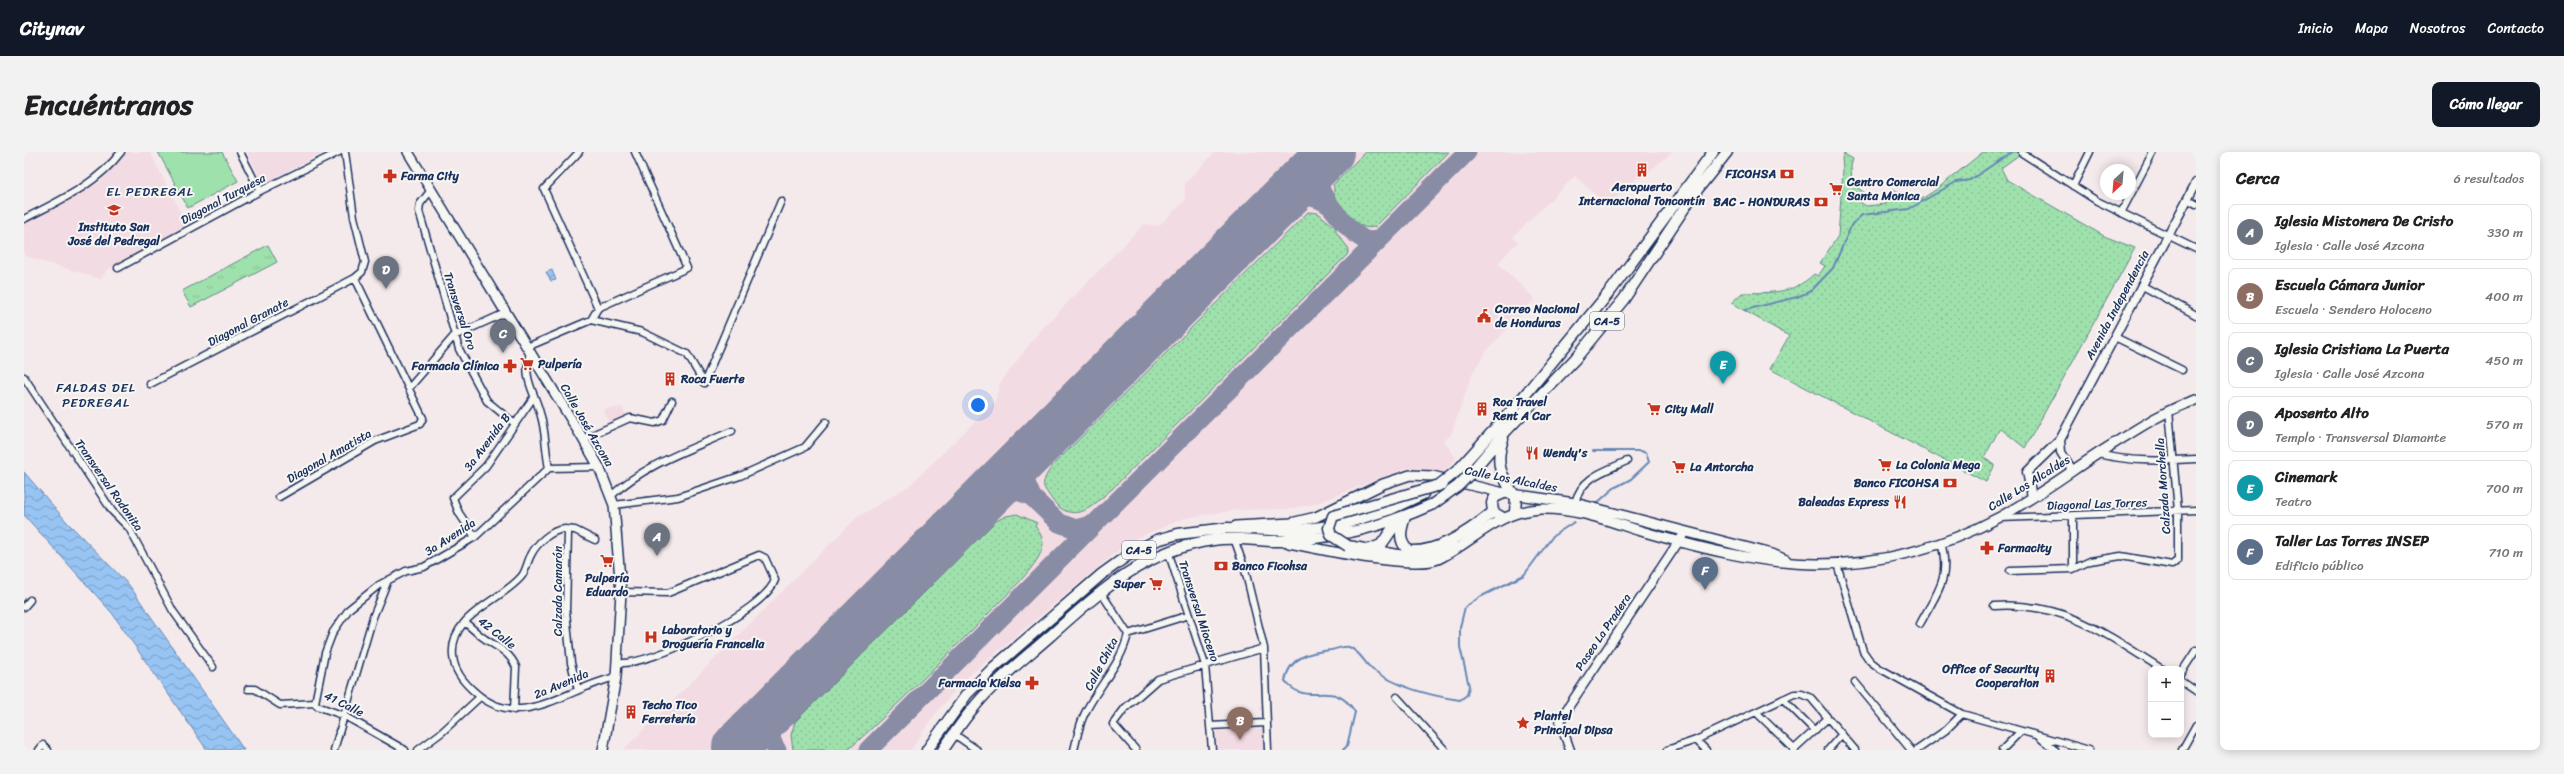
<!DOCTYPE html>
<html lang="es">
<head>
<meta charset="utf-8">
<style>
	:root { --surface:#fff; --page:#f2f2f2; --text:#202124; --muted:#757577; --line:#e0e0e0; --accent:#111827 }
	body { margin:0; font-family:Sriracha,sans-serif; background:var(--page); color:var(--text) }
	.controls { position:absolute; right:12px; bottom:12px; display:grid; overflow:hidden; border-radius:8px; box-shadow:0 2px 10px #0003 }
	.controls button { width:36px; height:36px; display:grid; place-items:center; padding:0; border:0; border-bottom:1px solid var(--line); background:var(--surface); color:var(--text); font:20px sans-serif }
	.compass { position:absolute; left:2076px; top:12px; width:36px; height:36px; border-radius:50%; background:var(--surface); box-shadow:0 2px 10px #0003; rotate:206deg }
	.you { position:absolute; left:954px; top:253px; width:14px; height:14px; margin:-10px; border:3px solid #fff; border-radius:50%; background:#1a73e8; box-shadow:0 0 0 6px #1a73e833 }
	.badge { display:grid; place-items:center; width:26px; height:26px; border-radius:50%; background:var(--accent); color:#fff; font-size:13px; font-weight:700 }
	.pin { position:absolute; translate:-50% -33px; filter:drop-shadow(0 1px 2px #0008) }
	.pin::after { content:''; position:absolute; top:21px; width:14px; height:12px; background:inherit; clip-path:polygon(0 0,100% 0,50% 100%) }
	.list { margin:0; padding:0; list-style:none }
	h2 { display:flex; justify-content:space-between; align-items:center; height:52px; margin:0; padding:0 16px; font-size:17px }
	h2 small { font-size:13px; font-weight:400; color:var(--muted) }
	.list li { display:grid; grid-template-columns:26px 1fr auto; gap:12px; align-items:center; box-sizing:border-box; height:56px; margin:0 8px 8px; padding:0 8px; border:1px solid var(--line); border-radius:8px }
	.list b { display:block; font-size:15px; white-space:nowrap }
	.list p { margin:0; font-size:13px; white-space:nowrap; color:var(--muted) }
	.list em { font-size:13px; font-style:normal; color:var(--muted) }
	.map { position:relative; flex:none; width:2172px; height:598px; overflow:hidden; border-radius:8px }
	header { display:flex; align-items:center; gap:24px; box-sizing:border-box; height:56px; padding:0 20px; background:var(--accent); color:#fff }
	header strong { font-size:19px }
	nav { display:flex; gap:22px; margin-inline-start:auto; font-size:14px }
	.intro { display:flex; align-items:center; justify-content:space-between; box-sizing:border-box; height:96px; padding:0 24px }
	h1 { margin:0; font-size:28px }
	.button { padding:10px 18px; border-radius:8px; background:var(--accent); color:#fff; font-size:14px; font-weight:700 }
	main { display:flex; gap:24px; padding:0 24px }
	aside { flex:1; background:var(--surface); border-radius:8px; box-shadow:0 2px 10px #0003 }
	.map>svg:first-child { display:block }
	.built { fill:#f3dbe3 }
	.grass { fill:url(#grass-dots); stroke:#5d8885 }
	.park { fill:url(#park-tufts); stroke:#5d8885 }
	.garden { fill:#9fe1ac; stroke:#5d8885 }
	.water { fill:url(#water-waves); stroke:#6588b7 }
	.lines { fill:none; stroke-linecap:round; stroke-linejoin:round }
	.stream { stroke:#6588b7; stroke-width:2 }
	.taxiway { stroke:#888ca4; stroke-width:19 }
	.runway { stroke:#888ca4; stroke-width:48 }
	.minor-casing { stroke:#1b2f5e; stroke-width:9 }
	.tertiary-casing { stroke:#1b2f5e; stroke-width:11 }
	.secondary-casing { stroke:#1b2f5e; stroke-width:12 }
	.primary-casing { stroke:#1b2f5e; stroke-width:13 }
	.minor { stroke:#f6f6f2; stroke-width:6 }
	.tertiary { stroke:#f6f6f2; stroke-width:8 }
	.secondary { stroke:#f6f6f2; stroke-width:9 }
	.primary { stroke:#f6f6f2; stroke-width:10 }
	.primary-bridge-casing { stroke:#1b2f5e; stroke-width:13; stroke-linecap:butt }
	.primary-bridge { stroke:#f6f6f2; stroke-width:10 }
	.labels { text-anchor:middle; stroke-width:4; stroke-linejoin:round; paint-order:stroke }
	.shield { fill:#f6f6f2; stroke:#5d6b8a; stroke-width:1 }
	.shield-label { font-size:11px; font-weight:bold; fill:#1b2f5e }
	.poi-label { font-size:12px; font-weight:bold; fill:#1b2f5e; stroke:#f6f6f2; text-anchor:start }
	.street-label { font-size:12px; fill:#1b2f5e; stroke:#f6f6f2 }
	.neighbourhood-label { font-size:13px; letter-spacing:1px; fill:#1b2f5e; stroke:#f6f6f2 }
</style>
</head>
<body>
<header>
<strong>Citynav</strong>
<nav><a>Inicio</a><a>Mapa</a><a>Nosotros</a><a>Contacto</a></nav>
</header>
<div class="intro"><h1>Encuéntranos</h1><a class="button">Cómo llegar</a></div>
<main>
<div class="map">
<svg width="2172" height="598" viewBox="0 0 2172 598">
	<defs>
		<pattern id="grass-dots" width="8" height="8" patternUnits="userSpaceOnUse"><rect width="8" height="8" fill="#9fe1ac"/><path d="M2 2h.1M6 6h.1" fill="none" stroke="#88c196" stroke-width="1.8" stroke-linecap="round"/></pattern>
		<pattern id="park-tufts" width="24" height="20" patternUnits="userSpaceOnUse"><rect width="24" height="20" fill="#9fe1ac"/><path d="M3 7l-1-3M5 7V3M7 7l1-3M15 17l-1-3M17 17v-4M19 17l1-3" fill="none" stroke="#88c196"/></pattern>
		<pattern id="water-waves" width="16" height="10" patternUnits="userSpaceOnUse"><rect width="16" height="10" fill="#97c4f2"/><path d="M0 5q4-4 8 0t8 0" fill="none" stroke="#7aa0c7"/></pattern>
	</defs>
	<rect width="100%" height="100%" fill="#f5eaeb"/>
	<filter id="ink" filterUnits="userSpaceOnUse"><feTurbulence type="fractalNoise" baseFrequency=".025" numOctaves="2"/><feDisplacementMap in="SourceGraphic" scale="8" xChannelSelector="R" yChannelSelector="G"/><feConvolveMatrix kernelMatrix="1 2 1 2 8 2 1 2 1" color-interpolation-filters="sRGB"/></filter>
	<g filter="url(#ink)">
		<!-- built -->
		<path class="built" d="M102 0H126L163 73 83 118 77 127 0 104V71L75 31Z
			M223 0H301L239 32Z
			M1191 0H1649L1622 22 1615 27 1614 25 1584 55 1551 24 1489 85 1494 90 1474 111 1511 147 1461 201 1449 220 1427 283 1420 289 1432 306 1420 322 1402 317 1382 316 1291 352 1265 357 1214 358 1161 366 1111 387 1090 402 939 529 906 569 887 598H599L832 366 886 333 971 250 976 231 1014 181 1120 72 1134 74 1161 49V31Z
			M598 255 603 265 585 271 579 257Z
			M1238 577 1240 598H1193V579Z"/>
		<!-- grass -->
		<path class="grass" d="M1341 0H1425L1352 74C1337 82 1319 60 1312 48 1309 43 1311 37 1309 33Z
			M1959 0H1999L1977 16 1983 28 2080 84 2111 96 2001 296 1976 276 1960 306 1971 313 1962 330 1746 217 1765 184 1707 151 1718 141C1747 140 1768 143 1790 122L1794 124 1801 114 1796 111 1814 84 1819 18 1818 6 1820 2 1829 7 1827 14 1828 32 1841 41 1836 50 1842 54 1862 52 1863 45 1869 37 1893 50 1913 37Z
			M1284 60 1294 61 1312 76V80L1325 97 1323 103 1088 337C1079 344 1068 357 1056 360 1037 364 1028 348 1021 337 1016 330 1026 317 1030 312Z
			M993 362 1013 371 1011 374C1016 381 1021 388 1018 397 1013 416 976 449 962 464 916 510 872 555 824 598H769L767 583 771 570 972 369 982 364Z"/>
		<!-- park -->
		<path class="park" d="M244 93 253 110 167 155 158 139Z"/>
		<!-- garden -->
		<path class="garden" d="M134 0H198L214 29 164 56Z"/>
		<!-- water -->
		<path class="water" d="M528 118 532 128 527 129 522 120Z
			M0 320 42 369 105 433 220 598H183L88 461 0 363Z"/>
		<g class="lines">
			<!-- stream -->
			<path class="stream" d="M1721 158 1773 145 1787 139 1809 116 1828 72 1838 63 1885 57 1932 30 1946 28 1988 0
				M1569 299H1617L1622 301 1625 310 1607 327 1590 336 1572 352
				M1319 598 1323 594 1331 560C1309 524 1284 558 1261 529 1265 505 1286 500 1307 498 1312 497 1320 494 1325 495 1337 500 1340 511 1349 518 1374 535 1407 544 1436 548L1443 543 1445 534 1436 495V475L1441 455 1456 445 1500 423 1529 384 1550 370"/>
			<!-- taxiway -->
			<path class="taxiway" d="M1300 6C1297 13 1293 21 1294 29 1296 45 1328 84 1342 88 1348 90 1352 88 1357 86
				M1255 51C1274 43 1290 41 1306 54
				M1004 302 1002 331 1008 345 1035 371 1052 377 1070 372
				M961 345C978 337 992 336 1008 345
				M753 598C742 584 747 567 754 552
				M844 598 1443 0"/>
			<!-- runway -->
			<path class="runway" d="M712 595 1306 0"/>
			<!-- minor casing -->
			<g class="minor-casing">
				<path id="minor" d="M216 0 236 39
					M555 0 520 37 574 156
					M1998 1 2073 49 2172 97
					M2049 34 2066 0
					M407 38 396 52 395 59 435 197 463 249 491 272
					M2163 47 2172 52
					M2097 61 2129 0
					M0 67C36 48 72 33 97 0
					M94 116 236 39 315 0
					M2117 133 2172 163
					M567 168 574 156 663 116 611 0
					M2091 185 2158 218
					M503 195 567 168 618 180 663 202 680 231 757 49
					M506 201C498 227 510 238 516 261 522 278 521 298 525 316
					M0 225 88 359 105 376 149 459 189 515
					M126 232 331 126 338 120 341 110 330 65 321 0
					M386 235 430 184 481 161
					M559 287 606 266 631 271 639 268 648 249
					M2074 302C2106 310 2139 309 2172 307
					M587 344C621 312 665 298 708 279
					M255 345 351 289 396 272 399 266 331 126
					M1551 351C1557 325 1581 319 1603 309
					M590 353 654 345 716 324 781 295 802 270
					M2049 365V417
					M1976 366 2172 358
					M541 377 551 378 571 388
					M451 385 435 361 429 346 462 314 509 246
					M1210 386 1221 418 1240 496 1244 598
					M1144 399 1181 513 1188 598
					M1813 412 1839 499 1846 509 1855 516 1938 562 2065 598
					M1986 419 2049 417 2066 409 2097 404 2148 413 2154 408V359L2145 258
					M1970 454C2039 449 2082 482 2138 517
					M0 455 6 448
					M441 470C446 475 452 480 457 484 471 495 485 498 492 515L490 558
					M1896 472C1913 440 1927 428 1917 390
					M1104 482 1165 463
					M593 511C624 515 740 460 751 428L741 406 735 403 644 441 597 440
					M2157 521 2172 498
					M2157 529 2172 539
					M1831 530 1887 598
					M224 537H231L256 553 291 551 293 554 321 564 381 598
					M554 538 547 511 542 459 544 381 541 377C527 378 513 391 507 403 503 410 502 420 497 425 474 451 425 463 429 504 430 519 440 531 452 541 497 581 544 535 592 525
					M1373 545 1421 598
					M1759 547 1791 579
					M291 551 301 501 309 480 325 457 355 433 382 419 400 415 451 385 525 316 575 315
					M1732 560 1771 598
					M1187 574 1241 571
					M930 582 953 598
					M2015 585 2031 598
					M1672 588 1682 598
					M15 598 19 593 24 598
					M310 598 349 465 364 428
					M394 598 417 581 456 545
					M1050 598C1053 587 1055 573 1060 563 1073 535 1097 513 1104 482L1076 439
					M1112 598 1089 572 1101 556 1134 527 1240 496
					M1643 598 1672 588 1770 542H1778L1787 546 1831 598
					M1769 598 1804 566
					M1804 598 1818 582
					M1893 598 1922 578 1938 562
					M1978 598 1997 579
					M2158 598 2172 573"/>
			</g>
			<!-- tertiary casing -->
			<g class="tertiary-casing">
				<path id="tertiary" d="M2036 288 2037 300 2048 318
					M2008 345 2003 320 2036 288 2172 31
					M1546 598 1536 570 1539 563 1661 380"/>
			</g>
			<!-- secondary casing -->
			<g class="secondary-casing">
				<path id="secondary" d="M384 0 559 287 575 315 590 353 597 440 592 525 579 598
					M1212 374 1267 371 1292 365 1359 332 1386 323 1408 324 1480 341 1551 351 1748 402 1762 408
					M1265 391C1294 397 1390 418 1414 407 1451 389 1473 359 1517 357 1551 356 1584 369 1617 379 1672 395 1736 412 1794 412 1857 412 1920 395 1976 365 2011 346 2044 321 2078 299 2109 280 2138 259 2172 248"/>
			</g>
			<!-- primary casing -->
			<g class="primary-casing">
				<path id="primary" d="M1479 287C1470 314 1478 324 1492 346L1491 360
					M1434 318 1496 249 1588 137 1689 0
					M1445 323 1482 279 1551 207 1600 147 1669 43 1703 0
					M1381 365C1377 377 1373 389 1385 399 1414 401 1447 378 1469 360
					M1479 366 1469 360 1468 351 1471 345 1480 341
					M1324 394 1385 405 1405 404 1432 396
					M1344 398 1357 393 1376 366
					M903 598 943 542 969 516 1078 422 1103 404 1133 388 1154 382 1204 376 1269 379 1319 372 1367 357 1399 342
					M919 598C929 583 939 568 951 554 972 528 1001 506 1026 484 1076 440 1120 398 1189 388 1213 384 1235 390 1258 389 1315 386 1358 375 1409 352"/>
			</g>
			<!-- minor -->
			<use href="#minor" class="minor"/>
			<!-- tertiary -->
			<use href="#tertiary" class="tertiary"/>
			<!-- secondary -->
			<use href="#secondary" class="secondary"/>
			<!-- primary -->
			<use href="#primary" class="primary"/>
			<!-- primary-bridge casing -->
			<g class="primary-bridge-casing">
				<path id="primary-bridge" d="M1414 334 1434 318
					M1409 352 1434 334 1445 323
					M1324 394 1307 383 1305 376 1309 364 1419 332"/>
			</g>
			<!-- primary-bridge -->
			<use href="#primary-bridge" class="primary-bridge"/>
		</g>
	</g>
	<!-- icons -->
	<defs>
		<g id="building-bare" transform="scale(1.08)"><path d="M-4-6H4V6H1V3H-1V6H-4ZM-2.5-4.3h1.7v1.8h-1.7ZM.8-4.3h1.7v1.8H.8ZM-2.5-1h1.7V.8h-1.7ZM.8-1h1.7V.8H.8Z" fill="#c8321e" stroke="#f6f6f2" stroke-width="2.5" paint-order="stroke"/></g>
		<g id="bank-bare" transform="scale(1.08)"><path d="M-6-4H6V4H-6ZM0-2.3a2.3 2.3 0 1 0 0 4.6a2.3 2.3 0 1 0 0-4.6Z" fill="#c8321e" stroke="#f6f6f2" stroke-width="2.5" paint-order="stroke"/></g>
		<g id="pharmacy-bare" transform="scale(1.08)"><path d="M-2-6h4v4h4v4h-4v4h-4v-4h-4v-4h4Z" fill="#c8321e" stroke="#f6f6f2" stroke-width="2.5" paint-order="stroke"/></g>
		<g id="supermarket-bare" transform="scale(1.08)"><path d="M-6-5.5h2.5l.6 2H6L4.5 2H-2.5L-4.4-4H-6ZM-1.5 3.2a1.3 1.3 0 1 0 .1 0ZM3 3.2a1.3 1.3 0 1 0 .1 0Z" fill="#c8321e" stroke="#f6f6f2" stroke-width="2.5" paint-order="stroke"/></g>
		<g id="school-bare" transform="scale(1.08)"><path d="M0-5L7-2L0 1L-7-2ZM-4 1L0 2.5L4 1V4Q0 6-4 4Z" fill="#c8321e" stroke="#f6f6f2" stroke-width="2.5" paint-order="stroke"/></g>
		<g id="civic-bare" transform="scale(1.08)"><path d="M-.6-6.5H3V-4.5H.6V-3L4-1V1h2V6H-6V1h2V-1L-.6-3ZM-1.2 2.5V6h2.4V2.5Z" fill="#c8321e" stroke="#f6f6f2" stroke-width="2.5" paint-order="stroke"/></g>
		<g id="restaurant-bare" transform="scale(1.08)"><path d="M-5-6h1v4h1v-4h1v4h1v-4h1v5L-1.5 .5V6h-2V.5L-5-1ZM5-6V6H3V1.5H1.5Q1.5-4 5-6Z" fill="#c8321e" stroke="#f6f6f2" stroke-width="2.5" paint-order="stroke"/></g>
		<g id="hospital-bare" transform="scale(1.08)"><path d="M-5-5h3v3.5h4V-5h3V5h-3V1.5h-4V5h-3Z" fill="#c8321e" stroke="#f6f6f2" stroke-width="2.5" paint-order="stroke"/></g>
		<g id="sight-bare" transform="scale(1.08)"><path d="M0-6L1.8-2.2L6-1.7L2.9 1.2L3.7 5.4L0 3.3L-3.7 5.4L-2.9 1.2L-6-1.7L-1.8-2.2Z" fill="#c8321e" stroke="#f6f6f2" stroke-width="2.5" paint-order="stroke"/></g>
	</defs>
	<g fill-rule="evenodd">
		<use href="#building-bare" x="1618" y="18"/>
		<use href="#bank-bare" x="1763" y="22"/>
		<use href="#pharmacy-bare" x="366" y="24"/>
		<use href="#supermarket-bare" x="1812" y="37"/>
		<use href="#bank-bare" x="1797" y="50"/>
		<use href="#school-bare" x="90" y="58"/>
		<use href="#civic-bare" x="1460" y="164"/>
		<use href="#supermarket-bare" x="503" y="212"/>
		<use href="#pharmacy-bare" x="486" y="214"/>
		<use href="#building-bare" x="646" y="227"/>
		<use href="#building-bare" x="1458" y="257"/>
		<use href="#supermarket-bare" x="1630" y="257"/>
		<use href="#restaurant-bare" x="1508" y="301"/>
		<use href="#supermarket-bare" x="1861" y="313"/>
		<use href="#supermarket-bare" x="1655" y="315"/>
		<use href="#bank-bare" x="1926" y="331"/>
		<use href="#restaurant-bare" x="1876" y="350"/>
		<use href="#pharmacy-bare" x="1963" y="396"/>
		<use href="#supermarket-bare" x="583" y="409"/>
		<use href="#bank-bare" x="1197" y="414"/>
		<use href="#supermarket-bare" x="1132" y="432"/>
		<use href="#hospital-bare" x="627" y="485"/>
		<use href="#building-bare" x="2026" y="524"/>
		<use href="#pharmacy-bare" x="1008" y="531"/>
		<use href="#building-bare" x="607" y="560"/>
		<use href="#sight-bare" x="1499" y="571"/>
	</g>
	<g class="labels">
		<!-- shield labels -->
		<g class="shield">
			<rect x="1566" y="160" width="34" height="18" rx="3"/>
			<rect x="1098" y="389" width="34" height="18" rx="3"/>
		</g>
		<g class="shield-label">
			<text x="1583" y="173">CA-5</text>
			<text x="1115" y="402">CA-5</text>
		</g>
		<!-- poi labels -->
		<g class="poi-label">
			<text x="1752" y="26" text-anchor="end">FICOHSA</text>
			<text x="377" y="28">Farma City</text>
			<text x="1823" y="34">Centro Comercial<tspan x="1823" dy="14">Santa Monica</tspan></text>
			<text x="1618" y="39" text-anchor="middle">Aeropuerto<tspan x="1618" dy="14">Internacional Toncontín</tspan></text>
			<text x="1786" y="54" text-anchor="end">BAC - HONDURAS</text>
			<text x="90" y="79" text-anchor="middle">Instituto San<tspan x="90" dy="14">José del Pedregal</tspan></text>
			<text x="1471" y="161">Correo Nacional<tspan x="1471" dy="14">de Honduras</tspan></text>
			<text x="514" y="216">Pulpería</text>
			<text x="475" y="218" text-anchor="end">Farmacia Clínica</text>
			<text x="657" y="231">Roca Fuerte</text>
			<text x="1469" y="254">Roa Travel<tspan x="1469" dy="14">Rent A Car</tspan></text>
			<text x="1641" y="261">City Mall</text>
			<text x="1519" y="305">Wendy's</text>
			<text x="1872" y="317">La Colonia Mega</text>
			<text x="1666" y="319">La Antorcha</text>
			<text x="1915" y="335" text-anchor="end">Banco FICOHSA</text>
			<text x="1865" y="354" text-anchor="end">Baleadas Express</text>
			<text x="1974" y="400">Farmacity</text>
			<text x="1208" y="418">Banco Ficohsa</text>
			<text x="583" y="430" text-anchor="middle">Pulpería<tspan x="583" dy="14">Eduardo</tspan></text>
			<text x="1121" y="436" text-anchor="end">Super</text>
			<text x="638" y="482">Laboratorio y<tspan x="638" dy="14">Droguería Francelia</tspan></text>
			<text x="2015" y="521" text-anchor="end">Office of Security<tspan x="2015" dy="14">Cooperation</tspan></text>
			<text x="997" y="535" text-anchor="end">Farmacia Kielsa</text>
			<text x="618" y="557">Techo Tico<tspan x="618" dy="14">Ferretería</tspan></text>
			<text x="1510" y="568">Plantel<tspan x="1510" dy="14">Principal Dipsa</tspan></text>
		</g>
		<!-- street labels -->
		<g class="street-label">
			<text transform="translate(199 47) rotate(-28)" y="4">Diagonal Turquesa</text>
			<text transform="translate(2093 153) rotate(-62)" y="4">Avenida Independencia</text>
			<text transform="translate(436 159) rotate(72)" y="4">Transversal Oro</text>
			<text transform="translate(224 170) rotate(-28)" y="4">Diagonal Granate</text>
			<text transform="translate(563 273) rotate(60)" y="4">Calle José Azcona</text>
			<text transform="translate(463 290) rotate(-53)" y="4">3a Avenida B</text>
			<text transform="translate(305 304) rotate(-30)" y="4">Diagonal Amatista</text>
			<text transform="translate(1487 327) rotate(11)" y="4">Calle Los Alcaldes</text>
			<text transform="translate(2005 331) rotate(-32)" y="4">Calle Los Alcaldes</text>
			<text transform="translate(85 333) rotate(55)" y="4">Transversal Rodonita</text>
			<text transform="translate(2139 334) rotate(-94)" y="4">Calzada Morchella</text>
			<text transform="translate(2073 352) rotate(-2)" y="4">Diagonal Las Torres</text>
			<text transform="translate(426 385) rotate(-33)" y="4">3a Avenida</text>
			<text transform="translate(534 439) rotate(-90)" y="4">Calzada Camarón</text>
			<text transform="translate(1175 459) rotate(72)" y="4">Transversal Mioceno</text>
			<text transform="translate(1579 480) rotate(-56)" y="4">Paseo La Pradera</text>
			<text transform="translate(473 481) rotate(38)" y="4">42 Calle</text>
			<text transform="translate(1077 512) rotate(-62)" y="4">Calle Chita</text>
			<text transform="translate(537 532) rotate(-23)" y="4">2a Avenida</text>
			<text transform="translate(320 552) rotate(26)" y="4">41 Calle</text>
		</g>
		<!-- neighbourhood labels -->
		<g class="neighbourhood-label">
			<text x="126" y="44">EL PEDREGAL</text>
			<text x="72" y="240">FALDAS DEL<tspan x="72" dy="15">PEDREGAL</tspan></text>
		</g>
	</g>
</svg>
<div class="controls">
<button>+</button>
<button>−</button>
</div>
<svg class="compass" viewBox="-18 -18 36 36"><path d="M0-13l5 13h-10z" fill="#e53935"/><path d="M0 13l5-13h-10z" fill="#757577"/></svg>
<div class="you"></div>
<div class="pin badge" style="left:633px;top:404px;background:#6b7280">A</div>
<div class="pin badge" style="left:1216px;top:588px;background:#8d6e63">B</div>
<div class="pin badge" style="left:479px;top:201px;background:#6b7280">C</div>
<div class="pin badge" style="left:362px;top:137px;background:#6b7280">D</div>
<div class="pin badge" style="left:1699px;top:232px;background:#0f9aa8">E</div>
<div class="pin badge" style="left:1681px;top:438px;background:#5c6f8a">F</div>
</div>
<aside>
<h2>Cerca<small>6 resultados</small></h2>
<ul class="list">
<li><span class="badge" style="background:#6b7280">A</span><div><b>Iglesia Mistonera De Cristo</b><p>Iglesia · Calle José Azcona</p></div><em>330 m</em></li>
<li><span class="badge" style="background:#8d6e63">B</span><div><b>Escuela Cámara Junior</b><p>Escuela · Sendero Holoceno</p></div><em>400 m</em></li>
<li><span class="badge" style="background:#6b7280">C</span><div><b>Iglesia Cristiana La Puerta</b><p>Iglesia · Calle José Azcona</p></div><em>450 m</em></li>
<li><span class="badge" style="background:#6b7280">D</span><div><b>Aposento Alto</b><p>Templo · Transversal Diamante</p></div><em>570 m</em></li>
<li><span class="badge" style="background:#0f9aa8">E</span><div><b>Cinemark</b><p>Teatro</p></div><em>700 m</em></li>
<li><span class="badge" style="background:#5c6f8a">F</span><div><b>Taller Las Torres INSEP</b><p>Edificio público</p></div><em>710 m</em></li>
</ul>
</aside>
</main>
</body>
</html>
